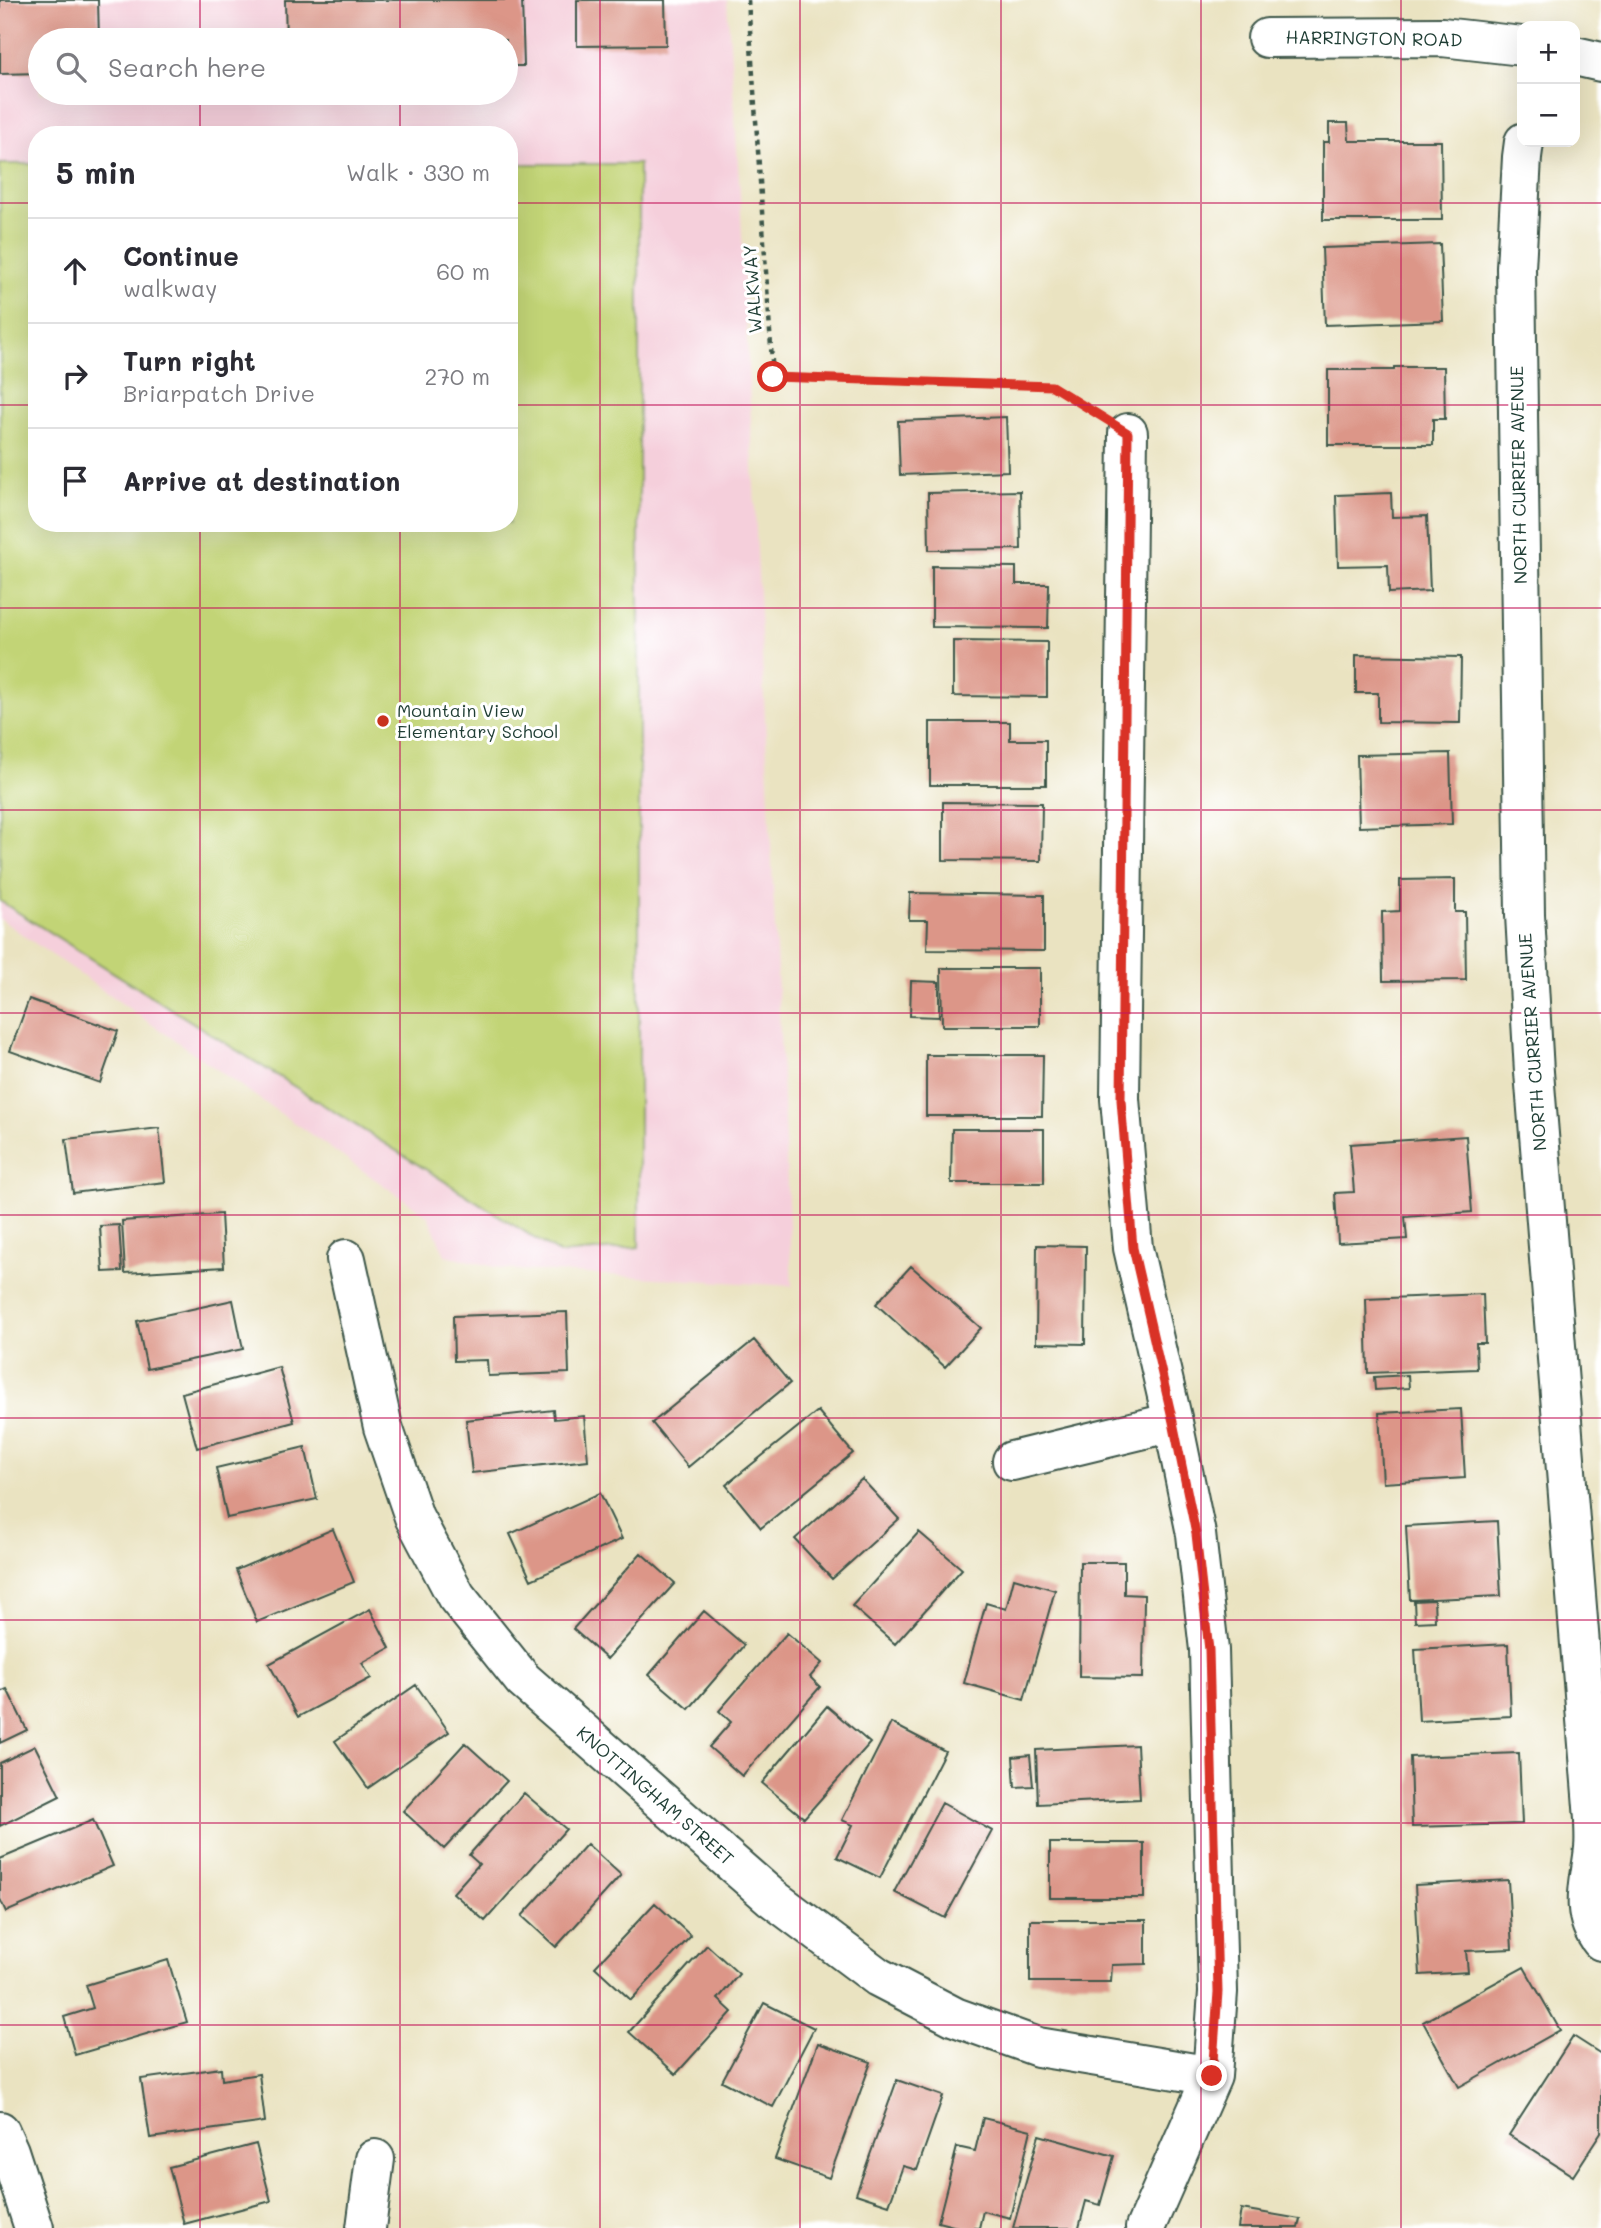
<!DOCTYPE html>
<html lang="en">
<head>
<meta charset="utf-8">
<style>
	:root { --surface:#fff; --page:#f7f7f7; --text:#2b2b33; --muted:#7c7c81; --line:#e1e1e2 }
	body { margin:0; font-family:Mali,sans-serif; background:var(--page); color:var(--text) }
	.controls { position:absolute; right:21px; top:21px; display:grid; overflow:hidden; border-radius:14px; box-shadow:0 7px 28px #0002 }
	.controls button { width:63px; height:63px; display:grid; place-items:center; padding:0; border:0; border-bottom:2px solid var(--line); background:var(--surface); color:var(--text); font:35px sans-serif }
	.stop { position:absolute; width:21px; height:21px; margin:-16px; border:5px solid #d93025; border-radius:50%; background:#fff }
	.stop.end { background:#d93025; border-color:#fff; box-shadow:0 2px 7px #0008 }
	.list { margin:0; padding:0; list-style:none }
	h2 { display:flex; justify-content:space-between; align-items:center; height:91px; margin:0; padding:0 28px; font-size:30px }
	h2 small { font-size:23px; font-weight:400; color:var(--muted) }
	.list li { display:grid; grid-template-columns:46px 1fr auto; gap:21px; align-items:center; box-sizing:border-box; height:105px; padding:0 28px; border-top:2px solid var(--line) }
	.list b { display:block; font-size:26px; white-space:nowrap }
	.list p { margin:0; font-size:23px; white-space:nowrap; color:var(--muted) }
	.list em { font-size:23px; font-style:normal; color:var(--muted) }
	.icon { flex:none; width:38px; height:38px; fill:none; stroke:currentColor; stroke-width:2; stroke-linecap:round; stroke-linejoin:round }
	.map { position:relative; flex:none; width:1601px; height:2228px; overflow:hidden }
	.search { position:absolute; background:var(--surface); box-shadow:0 7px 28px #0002; left:28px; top:28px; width:490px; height:77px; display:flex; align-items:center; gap:18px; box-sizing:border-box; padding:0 24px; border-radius:38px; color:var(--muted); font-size:26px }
	.panel { position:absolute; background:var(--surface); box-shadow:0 7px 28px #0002; left:28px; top:126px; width:490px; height:406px; border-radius:28px }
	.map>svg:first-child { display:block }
	.built { fill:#f5cfdb; fill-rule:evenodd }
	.green { fill:#c2d476; stroke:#708855; stroke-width:2 }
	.building { fill:#dc9688 }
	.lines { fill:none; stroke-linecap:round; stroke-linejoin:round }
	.minor-casing { stroke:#3d5649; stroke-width:42 }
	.path { stroke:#3d5649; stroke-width:4.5; stroke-dasharray:5 5; stroke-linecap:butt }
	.minor { stroke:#fff; stroke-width:38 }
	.route { stroke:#d93025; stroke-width:9 }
	.grid { fill:none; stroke:#c2185b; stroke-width:2; stroke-opacity:0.55 }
	.poi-dot { fill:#c8321e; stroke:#fff; stroke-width:2.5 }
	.labels { text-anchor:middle; stroke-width:6; stroke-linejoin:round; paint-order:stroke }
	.street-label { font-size:18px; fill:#1f3d34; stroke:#fff }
	.poi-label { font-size:18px; fill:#1f3d34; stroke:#fff; text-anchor:start }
</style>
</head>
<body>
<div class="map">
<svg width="1601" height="2228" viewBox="0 0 1601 2228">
	<rect width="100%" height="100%" fill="#fff"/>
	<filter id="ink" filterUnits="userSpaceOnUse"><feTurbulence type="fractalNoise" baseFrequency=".0143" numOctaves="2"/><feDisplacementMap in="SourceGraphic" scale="14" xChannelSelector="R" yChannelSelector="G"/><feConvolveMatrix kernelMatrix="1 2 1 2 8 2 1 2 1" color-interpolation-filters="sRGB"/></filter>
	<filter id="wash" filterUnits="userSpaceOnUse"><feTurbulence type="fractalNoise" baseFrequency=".00686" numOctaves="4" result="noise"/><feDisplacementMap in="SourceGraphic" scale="28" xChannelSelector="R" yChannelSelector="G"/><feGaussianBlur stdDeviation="1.57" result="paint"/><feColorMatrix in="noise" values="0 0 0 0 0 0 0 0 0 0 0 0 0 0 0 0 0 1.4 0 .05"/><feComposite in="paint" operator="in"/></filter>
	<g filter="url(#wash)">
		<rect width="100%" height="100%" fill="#eae3c1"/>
		<!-- built -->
		<path class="built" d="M0 0H727L740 193 792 1286 504 1269 445 1255 428 1216 0 919ZM40 40H506V93H40ZM37 135H509V523H37Z"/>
		<!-- green -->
		<path class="green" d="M0 164H37V523H509V164H639V1247L560 1254 0 901Z"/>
		<g id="blocks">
			<!-- building -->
			<path class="building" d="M0 0H98L99 40H40V73L0 74Z
				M285 0H522L524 66H506V40H286Z
				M577 0H665L666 45 577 46Z
				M1329 123H1348L1349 141H1441L1442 220H1323V142H1329Z
				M1440 244 1443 321 1325 325 1322 248Z
				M1394 367H1444L1445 419H1433V445H1328V370H1394Z
				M1006 417 1008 471 900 475 898 421Z
				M1020 491 1021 549 929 550 928 493Z
				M1391 493 1392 517 1427 516 1430 591 1389 593 1388 565 1338 566 1336 495Z
				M932 566 1016 567V584H1049L1048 628 932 627Z
				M953 641 1047 642V697L953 696Z
				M1356 655 1461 657 1460 723 1378 722V693H1356Z
				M930 722H1010V740H1046V785H930Z
				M1450 753 1452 824 1359 827 1357 755Z
				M943 802 1042 803 1041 861 943 860Z
				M1455 879V912H1465L1466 980 1383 981 1382 912 1400 911V880Z
				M910 893 1044 895V951L927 950 928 920H909Z
				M941 968H1040V1026H942Z
				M911 981 939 982V1017L910 1016Z
				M29 999 118 1031 100 1083 10 1051Z
				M926 1055H1043L1042 1116H926Z
				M159 1128 165 1182 73 1193 66 1139Z
				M952 1129H1044V1183H951Z
				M1466 1136 1472 1212 1405 1217 1407 1239 1338 1243 1335 1193 1354 1192 1350 1144Z
				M221 1214 224 1267 125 1273 122 1221Z
				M119 1225 122 1271 103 1272 100 1226Z
				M1037 1245 1086 1246 1085 1344 1036 1343Z
				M911 1266 981 1328 945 1367 876 1304Z
				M1483 1294 1485 1343H1476L1477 1369 1368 1373 1366 1299Z
				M233 1300 243 1349 147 1369 137 1321Z
				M567 1312 569 1373 488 1376 487 1360 454 1361 453 1316Z
				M754 1340 790 1383 688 1467 652 1423Z
				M279 1367 294 1422 197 1448 182 1393Z
				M1408 1375 1409 1388 1375 1390 1374 1377Z
				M1461 1409 1465 1478 1383 1483 1379 1413Z
				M553 1410 554 1419 584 1416 588 1460 472 1473 466 1420Z
				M818 1411 853 1453 761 1528 726 1485Z
				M305 1447 317 1499 227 1518 216 1468Z
				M862 1479 899 1519 832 1579 795 1539Z
				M600 1493 622 1539 531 1580 510 1534Z
				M1497 1521 1501 1596 1410 1600 1406 1526Z
				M333 1529 354 1582 257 1622 236 1570Z
				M919 1532 962 1569 895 1644 852 1606Z
				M641 1553 675 1583 607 1659 573 1629Z
				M1080 1562H1124V1594L1144 1595 1143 1678 1079 1677Z
				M1014 1578 1055 1590 1024 1700 964 1683 986 1603 1006 1609Z
				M1434 1600 1435 1621 1415 1622 1414 1601Z
				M370 1609 390 1648 362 1663 371 1678 298 1717 269 1664Z
				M704 1611 744 1645 689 1709 649 1675Z
				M787 1633 822 1663 810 1677 820 1687 742 1776 709 1747 731 1722 719 1711Z
				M1508 1644 1511 1716 1419 1721 1415 1649Z
				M416 1685 449 1732 368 1788 335 1741Z
				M7 1689 27 1730 0 1743V1692Z
				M827 1706 870 1743 804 1818 762 1783Z
				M891 1723 945 1751 880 1878 837 1857 853 1825 842 1820Z
				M465 1743 507 1781 444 1849 403 1811Z
				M1137 1745 1140 1799 1038 1804 1036 1750Z
				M35 1746 60 1796 0 1826V1763Z
				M1519 1753 1522 1824 1412 1827 1410 1757Z
				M1030 1755 1033 1786 1015 1787 1013 1757Z
				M524 1793 566 1829 485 1921 453 1893 479 1864 469 1855Z
				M942 1803 992 1831 945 1918 894 1892Z
				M93 1820 113 1866 6 1912 0 1899V1859Z
				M1050 1843H1144V1898H1050Z
				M587 1844 621 1875 556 1947 522 1916Z
				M1508 1880 1512 1949 1466 1951 1468 1972 1420 1975 1415 1885Z
				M655 1903 691 1936 631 2000 595 1967Z
				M1030 1920H1146V1964L1112 1965 1111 1982H1030Z
				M707 1945 739 1974 718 1999 732 2012 676 2074 629 2032Z
				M168 1960 187 2022 75 2055 64 2017 93 2008 86 1985Z
				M1524 1967 1560 2030 1459 2087 1423 2022Z
				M764 2003 814 2028 773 2107 722 2081Z
				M1573 2036 1601 2054V2133L1573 2176 1509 2135Z
				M818 2043 871 2062 829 2178 775 2159Z
				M221 2068 222 2080 259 2074 265 2122 150 2138 141 2079Z
				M897 2080 943 2096 917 2170 903 2166 889 2205 856 2194Z
				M983 2118 1031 2130 1010 2218 983 2211 979 2228H961L938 2222 957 2147 975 2151Z
				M1039 2135 1114 2156 1100 2205 1086 2201 1079 2228H1013Z
				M256 2144 271 2201 184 2224 169 2167Z
				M1241 2209 1300 2219 1298 2228H1238Z"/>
		</g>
	</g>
	<g filter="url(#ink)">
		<use href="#blocks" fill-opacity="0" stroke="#3d5649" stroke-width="2"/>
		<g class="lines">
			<!-- minor casing -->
			<g class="minor-casing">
				<path id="minor" d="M1267 38 1442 37 1522 46
					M1575 56 1601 62
					M1524 142 1522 157 1516 268 1525 915 1534 1072 1594 1819C1594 1829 1595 1839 1594 1848 1591 1880 1578 1912 1601 1941
					M1128 433 1120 1099 1133 1248 1173 1422 1196 1534 1209 1650 1218 1992 1212 2076 1145 2228
					M346 1259 383 1427 414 1517 456 1596 523 1680 771 1897 878 1977 955 2017 1038 2047 1212 2076
					M1012 1461 1173 1422
					M0 2131 9 2151 34 2228
					M366 2228 375 2159"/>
			</g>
			<!-- path -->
			<path class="path" d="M748 0 773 377 1052 386 1094 412"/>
			<!-- minor -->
			<use href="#minor" class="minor"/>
		</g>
	</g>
	<g class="lines" filter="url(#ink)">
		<!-- route -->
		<path class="route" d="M773 377 1052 386 1128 433 1121 1100 1133 1248 1173 1422 1196 1534 1209 1650 1218 1992 1212 2076"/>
	</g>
	<!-- grid -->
	<path class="grid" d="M200 0V40M400 0V40M600 0V2228M800 0V2228M1001 0V2228M1201 0V2228M1401 0V2228M200 93V135M400 93V135M0 203H37M509 203H1601M0 405H37M509 405H1601M200 523V2228M400 523V2228M0 608H1601M0 810H1601M0 1013H1601M0 1215H1601M0 1418H1601M0 1620H1601M0 1823H1601M0 2025H1601"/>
	<!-- markers -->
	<circle class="poi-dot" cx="383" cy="721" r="7"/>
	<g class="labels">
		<!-- street labels -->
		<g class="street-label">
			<text transform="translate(1374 39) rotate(1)" y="6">HARRINGTON ROAD</text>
			<text transform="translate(753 289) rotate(-94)" y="6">WALKWAY</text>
			<text transform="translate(1519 475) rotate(-91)" y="6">NORTH CURRIER AVENUE</text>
			<text transform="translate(1533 1042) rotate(-94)" y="6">NORTH CURRIER AVENUE</text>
			<text transform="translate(655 1796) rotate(41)" y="6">KNOTTINGHAM STREET</text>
		</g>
		<!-- poi labels -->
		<g class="poi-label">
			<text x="397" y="717">Mountain View<tspan x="397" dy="21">Elementary School</tspan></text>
		</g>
	</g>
</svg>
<div class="controls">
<button>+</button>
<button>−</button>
</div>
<div class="stop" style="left:773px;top:377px"></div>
<div class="stop end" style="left:1212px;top:2076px"></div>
<div class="search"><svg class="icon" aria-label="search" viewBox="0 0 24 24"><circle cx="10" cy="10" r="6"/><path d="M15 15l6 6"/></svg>Search here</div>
<section class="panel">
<h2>5 min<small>Walk · 330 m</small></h2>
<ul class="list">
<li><svg class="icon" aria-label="ahead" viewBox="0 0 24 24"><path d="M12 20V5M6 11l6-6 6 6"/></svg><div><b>Continue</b><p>walkway</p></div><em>60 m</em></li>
<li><svg class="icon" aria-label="right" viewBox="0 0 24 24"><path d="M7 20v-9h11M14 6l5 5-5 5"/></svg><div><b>Turn right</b><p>Briarpatch Drive</p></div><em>270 m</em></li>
<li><svg class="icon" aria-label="arrive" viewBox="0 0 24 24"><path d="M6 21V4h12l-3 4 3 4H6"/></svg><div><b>Arrive at destination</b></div></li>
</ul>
</section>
</div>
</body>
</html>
